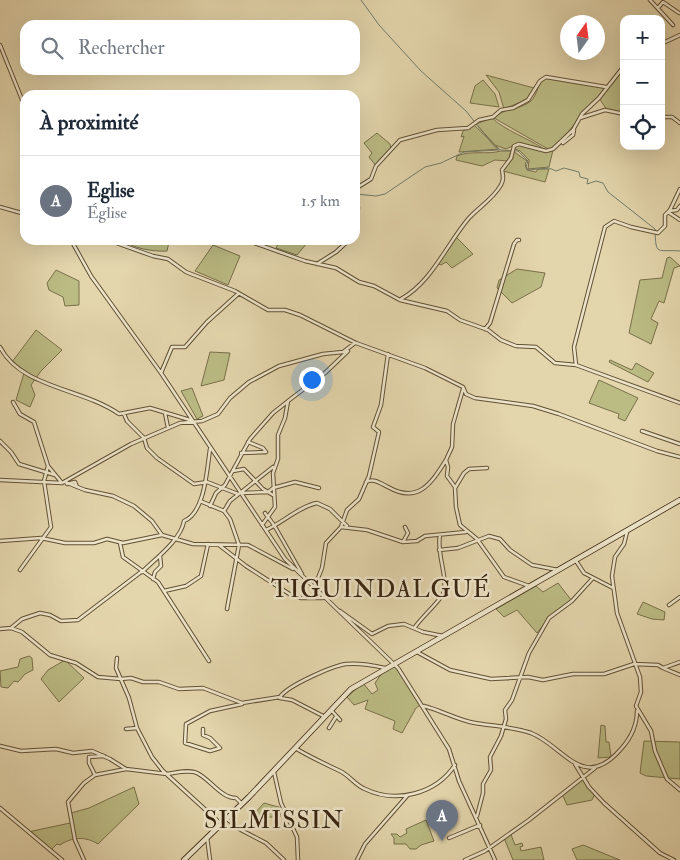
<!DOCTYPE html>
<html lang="fr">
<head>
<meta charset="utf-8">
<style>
	:root { --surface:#fff; --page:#f6f6f7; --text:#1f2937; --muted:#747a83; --line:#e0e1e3; --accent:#d93025 }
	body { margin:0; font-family:"IM FELL Double Pica",serif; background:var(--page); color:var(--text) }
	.controls { position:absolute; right:15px; top:15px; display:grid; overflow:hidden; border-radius:10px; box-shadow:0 5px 20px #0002 }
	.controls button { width:45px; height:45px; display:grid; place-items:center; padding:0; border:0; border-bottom:1px solid var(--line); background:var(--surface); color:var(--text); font:25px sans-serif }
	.compass { position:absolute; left:560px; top:15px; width:45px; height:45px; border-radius:50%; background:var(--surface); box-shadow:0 5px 20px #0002; rotate:14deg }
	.you { position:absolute; left:311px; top:379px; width:18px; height:18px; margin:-12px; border:4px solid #fff; border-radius:50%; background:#1a73e8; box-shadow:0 0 0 8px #1a73e833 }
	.badge { display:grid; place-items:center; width:32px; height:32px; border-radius:50%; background:var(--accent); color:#fff; font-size:16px; font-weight:700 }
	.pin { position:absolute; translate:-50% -41px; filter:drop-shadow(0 1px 2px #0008) }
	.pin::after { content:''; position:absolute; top:26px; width:18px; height:15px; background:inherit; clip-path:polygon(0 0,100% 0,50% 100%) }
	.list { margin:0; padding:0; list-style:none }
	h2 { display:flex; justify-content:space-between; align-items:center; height:65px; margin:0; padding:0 20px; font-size:21px }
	h2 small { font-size:16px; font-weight:400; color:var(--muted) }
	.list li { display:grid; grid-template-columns:32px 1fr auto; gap:15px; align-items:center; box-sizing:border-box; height:90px; padding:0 20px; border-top:1px solid var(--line) }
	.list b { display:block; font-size:19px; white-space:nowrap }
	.list p { margin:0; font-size:16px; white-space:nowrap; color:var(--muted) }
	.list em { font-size:16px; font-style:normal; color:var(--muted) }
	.icon { flex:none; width:28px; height:28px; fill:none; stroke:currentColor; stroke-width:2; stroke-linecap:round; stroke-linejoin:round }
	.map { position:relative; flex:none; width:680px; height:860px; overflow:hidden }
	.search { position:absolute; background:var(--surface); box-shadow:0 5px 20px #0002; left:20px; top:20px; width:340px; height:55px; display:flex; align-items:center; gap:12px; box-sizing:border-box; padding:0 18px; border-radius:15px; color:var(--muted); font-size:19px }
	.panel { position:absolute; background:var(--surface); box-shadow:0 5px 20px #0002; left:20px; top:90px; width:340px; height:155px; border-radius:15px }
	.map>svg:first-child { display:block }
	.green { fill:#bbbb84; stroke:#79704a }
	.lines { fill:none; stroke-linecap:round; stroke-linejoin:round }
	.stream { stroke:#6f7d6e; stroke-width:1 }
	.street-casing { stroke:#625136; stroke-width:4.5 }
	.secondary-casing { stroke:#37250f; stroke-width:6 }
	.street { stroke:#ede4c9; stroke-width:2.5 }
	.secondary { stroke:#ede4c9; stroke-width:4.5 }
	.labels { text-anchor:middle; stroke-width:5; stroke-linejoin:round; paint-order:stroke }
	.quarter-label { font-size:24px; letter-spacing:1px; fill:#37250f; stroke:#ede4c9 }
</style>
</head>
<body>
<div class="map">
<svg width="680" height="860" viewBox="0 0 680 860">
	<rect width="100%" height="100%" fill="#e3d5ac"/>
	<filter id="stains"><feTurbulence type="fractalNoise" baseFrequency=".004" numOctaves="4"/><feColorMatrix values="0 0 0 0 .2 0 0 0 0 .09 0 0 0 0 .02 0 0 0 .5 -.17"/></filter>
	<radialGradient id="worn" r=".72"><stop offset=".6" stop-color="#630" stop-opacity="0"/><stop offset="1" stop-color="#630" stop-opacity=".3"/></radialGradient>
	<!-- green -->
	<path class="green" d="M624 66V114L607 110 599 98 589 106 556 147 548 149 494 118C503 108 520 110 531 101 538 94 537 83 546 77L608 87Z
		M486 75 534 88 528 99 504 109 499 92Z
		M483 80 495 94 499 107 470 103 475 86Z
		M492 118C506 131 528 138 544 149L519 143 506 149 495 145 476 124Z
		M474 125 499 149 459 152 464 136 461 137 463 131Z
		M377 133 390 144 391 149 376 166 369 157 372 153 364 143Z
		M519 145 546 152 553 150 549 167 528 169 529 160 520 151 513 148Z
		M501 151H511L508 161 495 160 482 166 456 160 457 156C471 150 487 155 501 151Z
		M513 151 527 161 525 164 527 170 536 172 538 169H549L545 182 503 171 513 158Z
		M456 237 473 254 452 268 446 262 441 265 436 263Z
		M122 240H167L169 242 167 251C153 252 132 248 122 240Z
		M280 240H305L307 243 297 255 276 248Z
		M213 245 240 256 228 285 195 271Z
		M670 257 680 266 674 268 664 303 659 301 651 319 658 323 651 344 629 333 640 280 662 278 667 258Z
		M517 269 545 273 541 287 512 303 497 288 499 280Z
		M56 270 79 281V305L65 306 63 297 49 290 47 283Z
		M36 330 62 350 41 371 31 385 35 395 30 407 16 400 24 373 12 362Z
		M210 352 230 353 224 380 201 386Z
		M610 360 632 370 636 363 654 373 648 382 609 362Z
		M599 380 638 398 625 421 618 418 619 414 589 403Z
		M192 388 203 416 197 419 181 391Z
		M558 583 572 601 549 618 537 633 517 610 504 617 496 609 536 586 543 592Z
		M643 602 665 612 664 620 652 619 637 614Z
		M29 656 32 658 33 670 25 674 18 682 14 681 8 688 1 687 0 671 18 667 20 659Z
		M65 660 84 678 59 702 41 679 48 670Z
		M393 666 398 668 422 704 416 708 402 733 393 729 395 721 365 709 368 700 354 705 347 697 363 683 372 694 378 690 375 683 382 673Z
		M601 725 605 726 606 742H609L611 757 598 758Z
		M644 741 680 742V779L646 776 640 773Z
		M583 777 595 794 592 800 567 805 562 794Z
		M134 787 139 804 98 844C85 836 72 837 60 845L57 844 50 851 28 832 70 823 72 821 71 813 89 808Z
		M264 803 282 808 280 817H263L260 821 256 818 255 813Z
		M426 820 434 841 421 845 416 849H410L406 844H394V838L391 834H397L400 837 407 833 406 829Z
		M510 832 515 845 522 843 523 846 520 847 521 851 541 847 544 860H513L504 838Z
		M583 845 620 860H577L572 849Z"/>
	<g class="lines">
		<!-- stream -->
		<path class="stream" d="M361 0 379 25 421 71 466 111 494 146 501 150 518 151 528 161 526 167 528 170 549 168 556 171 564 168 579 172 580 177 588 179 587 184 596 181 603 183 608 192 655 229C656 257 656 249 680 251
			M356 194 376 196 385 194 425 167 441 163 464 152 499 150"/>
		<!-- street casing -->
		<g class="street-casing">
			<path id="street" d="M650 0 673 25
				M658 8 663 2 679 13
				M661 44 680 35
				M0 45 25 107
				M661 117H672L680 123
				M580 118 605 110 624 114
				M563 143 573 135 574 130
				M355 189 371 179 376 166 400 140 437 130 468 128 479 120 493 117 501 110 513 108 528 100 540 81 546 77 606 87
				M355 194 358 208 355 225
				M0 207 25 214
				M669 211 677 210 680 206
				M668 212 680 220
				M71 240 91 276 161 373 285 559 398 668 449 749 459 781 495 860
				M108 240 153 256 168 259 186 272 235 291 268 310H285L300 315 356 343 425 368 463 387 466 394 475 398 533 406 559 414 657 451 680 457
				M246 240 305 261 336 268 359 282 374 286 400 300 447 311 460 320 488 330 501 340 516 346 536 347 555 363 576 365 680 403
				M317 264 336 252 349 240
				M401 299C432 282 446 245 469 218 479 207 493 199 501 185 504 179 503 176 502 170L511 158 514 146 519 144 546 151 553 149 573 130 582 114 599 98 624 66
				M485 329 490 323 514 244 517 240H519
				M0 347C21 388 82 388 119 414L150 408 190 420
				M576 365 574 347 605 227 614 221 631 227 658 233 665 226V215L670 210 680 189
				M161 373 172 347H185L207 322 238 294
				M13 402 20 414 34 422 48 466 62 483
				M165 413 168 428
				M124 414 127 421 144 438 147 448 157 458 194 484 207 482 238 494
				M642 431 680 444
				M0 441 11 452 19 464 55 475
				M248 442 263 448 266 452
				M241 453 266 452
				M487 468 469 469 464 473 455 488 456 507 460 525 477 539 504 577 529 586
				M233 471 244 469 263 489 273 495
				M0 480 62 483 131 444 180 423 202 421 218 414 230 398 249 382 279 366 323 354 343 352 355 343
				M65 482 85 490 113 496 134 506 152 521 162 535
				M366 482C374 478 380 483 388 487 418 504 431 484 446 460
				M67 484 75 482 77 487
				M455 487 447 476 448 467 446 460 452 447 453 424 463 389
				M241 493 268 492 273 488 295 482 319 488
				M200 501 224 511
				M210 506 216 493 225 485 250 439 273 413 287 402
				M265 513 274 525 302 574
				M262 525 275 507 273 473 278 459V435L285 418 288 401 325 373 348 351
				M341 527 367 530 403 542 417 541 425 536 466 532
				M266 530C282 523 300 506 317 503L330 509 347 526
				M627 532 624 544 615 557 612 576 617 613 640 677 641 692 636 706 651 731 655 751 667 779 680 790
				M0 541 41 538 65 543H94L107 539 123 543 162 535 193 544 248 545 293 569
				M403 542 408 533 405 527
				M120 543 123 557 158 582 209 661
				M219 545 246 566 291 595 301 598H323
				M439 550 458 548 489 536 500 539 510 550 532 565 558 570
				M576 561 584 573 613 588
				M20 570 51 527 44 481 48 466
				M142 572C155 559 181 540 184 521 205 513 207 469 210 449
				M153 579 155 572 161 566 160 556
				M314 588 322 568 326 543 341 527 347 510 359 499 369 476 379 432 373 427 381 405 388 354
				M164 591 186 586 201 576 208 544
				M669 605 680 597
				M227 609 239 545 230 519 224 511 230 501 273 467
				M340 611 372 634 388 626 404 624 423 632 443 636
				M415 627C421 618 439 602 443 594 449 578 436 554 440 535
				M11 628 22 632 50 655 76 663 98 677 121 679 131 678 143 682H159L179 689 203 688 242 703 280 697C287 686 332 666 346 664 359 663 372 665 385 668
				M0 629 11 628 22 619 40 613 50 615 61 621 78 620 141 572
				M417 652 450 670 491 679 528 677 543 680 573 674H604L634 664 658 665 663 668 680 662
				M117 658 116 668 129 698 137 728
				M663 668 680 675
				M280 698 292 700 325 717
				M424 706C440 710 460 721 475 723 493 726 513 727 531 733 564 746 583 793 621 749 630 739 637 725 637 711
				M331 710 340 720
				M329 728 336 717
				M126 729 137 728 152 757 163 771 221 824
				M203 729V735L210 738 220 748 210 751 185 743 186 724 210 711 242 704
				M0 746 21 751 56 749 73 753 92 751 110 759 126 769 167 774
				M295 748C310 757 325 764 340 771 349 775 355 785 365 789 396 804 436 794 455 765
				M575 764 589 787 604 803 660 853 674 860
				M274 772 281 803 297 837 298 860
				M166 774C175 773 189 769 197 773 211 780 221 798 236 798L242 804
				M95 775 89 763V757L104 756
				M0 808 62 860
				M477 816 483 793V784L491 770 490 757 501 736 506 719 505 710 512 700 529 653 549 618 572 601 593 578
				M227 819 241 830 266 843 284 860
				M207 837 210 860
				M449 838 480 825
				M84 860 75 840 68 802 84 783 95 775 126 769
				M357 860 365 844 407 796
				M465 860 485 851 529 820 595 768"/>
		</g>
		<!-- secondary casing -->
		<g class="secondary-casing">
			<path id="secondary" d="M184 860 249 797 351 689 680 500"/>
		</g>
		<!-- street -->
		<use href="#street" class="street"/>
		<!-- secondary -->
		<use href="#secondary" class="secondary"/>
	</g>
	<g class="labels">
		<!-- quarter labels -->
		<g class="quarter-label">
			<text x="381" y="597">TIGUINDALGUÉ</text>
			<text x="274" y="828">SILMISSIN</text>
		</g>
	</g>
	<rect width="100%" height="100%" filter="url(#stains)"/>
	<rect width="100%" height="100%" fill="url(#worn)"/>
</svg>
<div class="controls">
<button>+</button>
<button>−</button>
<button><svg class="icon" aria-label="locate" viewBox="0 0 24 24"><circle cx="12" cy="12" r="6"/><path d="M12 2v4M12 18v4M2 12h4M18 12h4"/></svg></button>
</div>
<svg class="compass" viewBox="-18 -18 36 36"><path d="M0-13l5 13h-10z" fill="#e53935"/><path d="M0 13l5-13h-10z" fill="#747a83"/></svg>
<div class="you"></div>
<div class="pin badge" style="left:442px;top:841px;background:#6b7280">A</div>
<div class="search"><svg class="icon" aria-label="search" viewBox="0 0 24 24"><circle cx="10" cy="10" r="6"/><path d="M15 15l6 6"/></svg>Rechercher</div>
<section class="panel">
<h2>À proximité<small></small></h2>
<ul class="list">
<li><span class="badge" style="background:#6b7280">A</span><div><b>Eglise</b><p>Église</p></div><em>1.5 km</em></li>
</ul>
</section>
</div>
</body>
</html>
